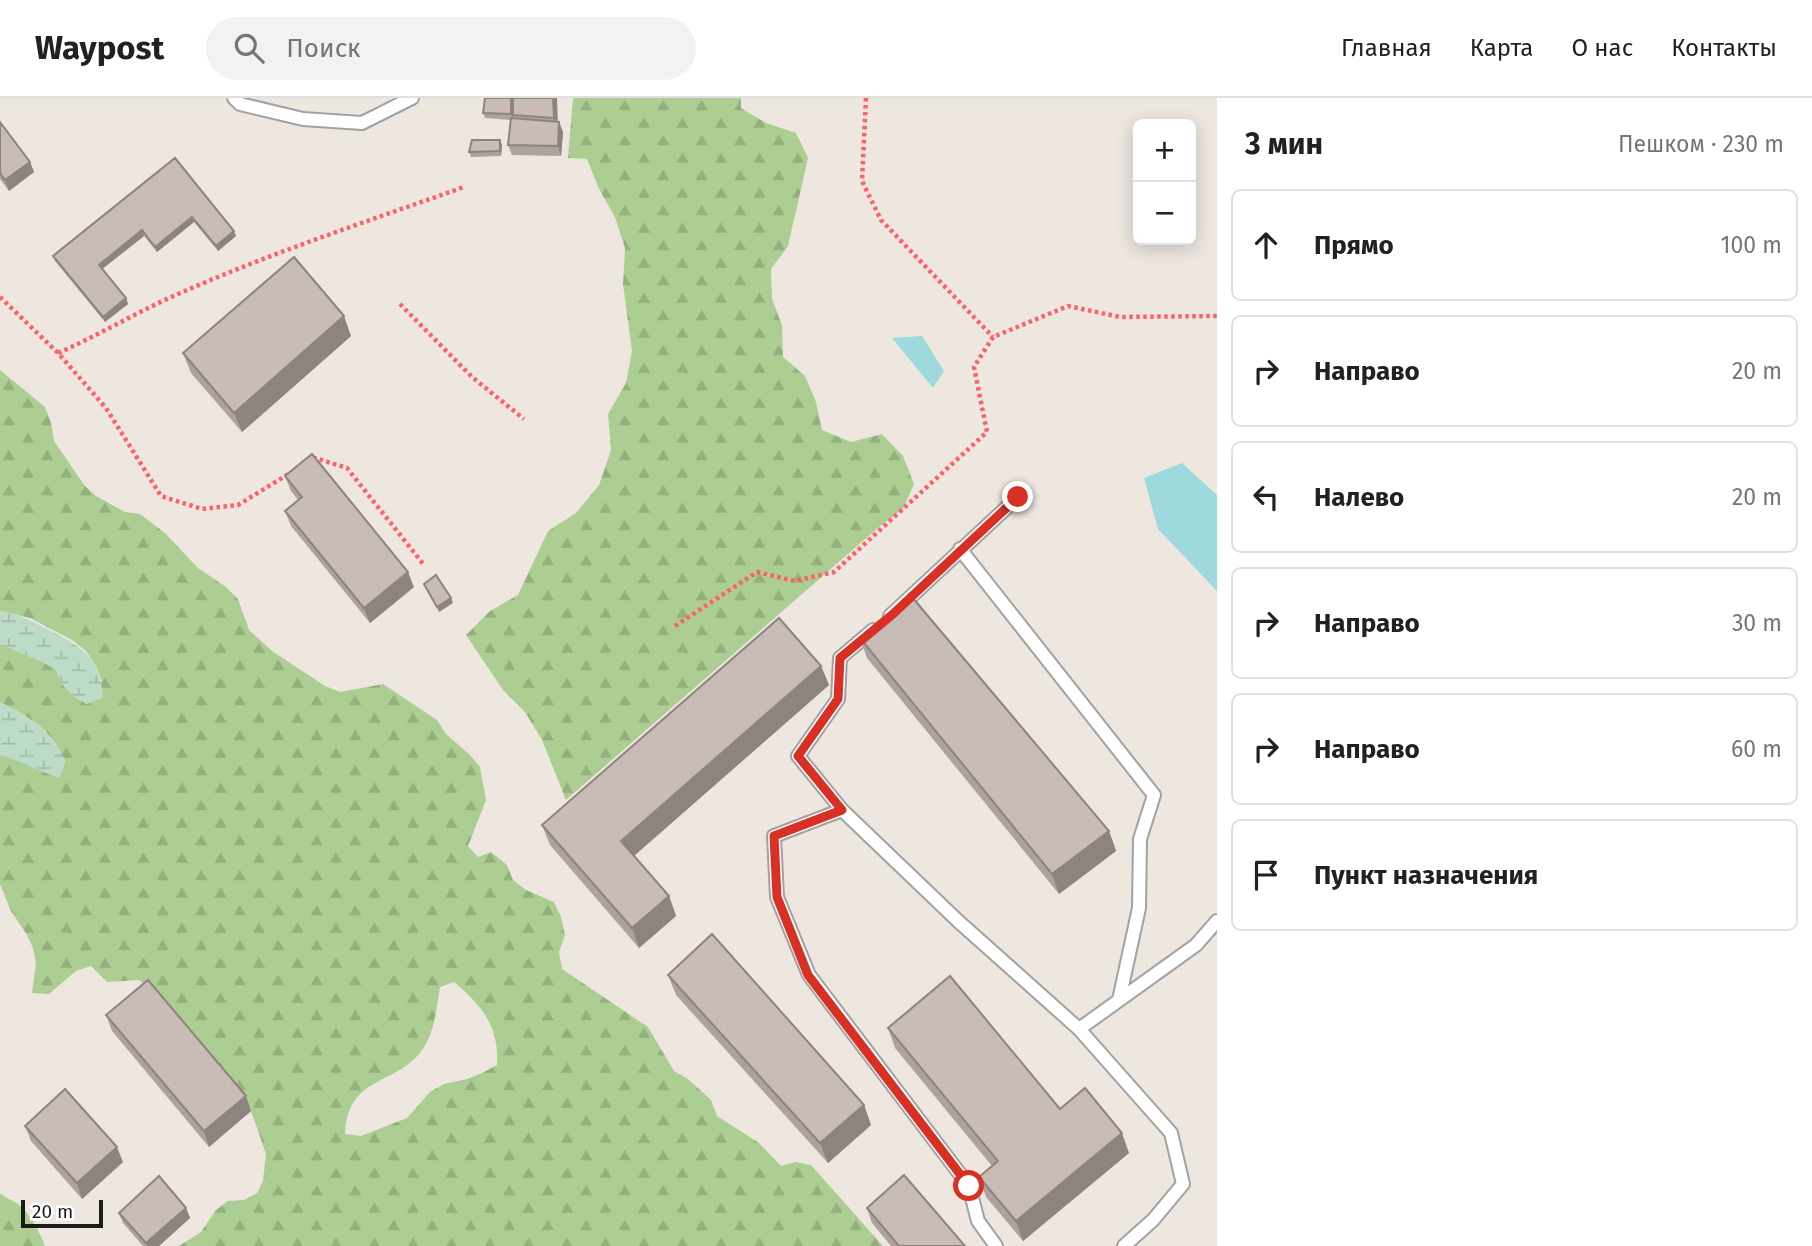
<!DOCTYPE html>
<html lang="ru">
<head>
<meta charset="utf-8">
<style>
	:root { --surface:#fff; --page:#f2f2f2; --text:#202124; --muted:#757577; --line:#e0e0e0 }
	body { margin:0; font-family:"Fira Sans",sans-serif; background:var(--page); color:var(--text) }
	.controls { position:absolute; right:21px; top:21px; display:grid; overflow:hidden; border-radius:10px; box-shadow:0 4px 18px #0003 }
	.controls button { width:63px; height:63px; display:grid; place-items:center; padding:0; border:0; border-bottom:2px solid var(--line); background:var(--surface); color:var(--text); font:35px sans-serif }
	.scale { position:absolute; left:21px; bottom:18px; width:82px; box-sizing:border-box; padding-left:7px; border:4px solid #1b1b1b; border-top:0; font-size:19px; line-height:24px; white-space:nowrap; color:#1b1b1b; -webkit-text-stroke:5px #fff; paint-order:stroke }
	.stop { position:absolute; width:21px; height:21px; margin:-16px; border:5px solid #d93025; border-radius:50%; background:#fff }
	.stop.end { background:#d93025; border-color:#fff; box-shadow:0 2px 7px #0008 }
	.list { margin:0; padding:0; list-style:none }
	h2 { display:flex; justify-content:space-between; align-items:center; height:91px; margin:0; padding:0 28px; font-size:30px }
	h2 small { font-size:23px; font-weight:400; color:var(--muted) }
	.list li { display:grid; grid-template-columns:46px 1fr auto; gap:21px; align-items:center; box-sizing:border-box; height:112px; margin:0 14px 14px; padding:0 14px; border:2px solid var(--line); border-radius:10px }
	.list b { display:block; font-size:26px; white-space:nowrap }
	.list em { font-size:23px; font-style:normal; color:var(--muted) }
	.icon { flex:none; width:38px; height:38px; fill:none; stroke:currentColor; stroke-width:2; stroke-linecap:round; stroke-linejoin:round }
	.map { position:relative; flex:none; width:1217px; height:1148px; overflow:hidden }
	header { display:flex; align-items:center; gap:42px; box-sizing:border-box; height:98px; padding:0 35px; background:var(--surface); border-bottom:2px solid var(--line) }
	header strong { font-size:33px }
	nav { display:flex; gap:38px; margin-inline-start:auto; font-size:24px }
	.search { width:490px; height:63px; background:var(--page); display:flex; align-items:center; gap:18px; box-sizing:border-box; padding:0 24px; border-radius:38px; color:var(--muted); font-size:26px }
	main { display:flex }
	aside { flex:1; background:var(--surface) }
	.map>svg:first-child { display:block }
	.forest { fill:url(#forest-firs); fill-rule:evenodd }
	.wetland { fill:url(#wetland-marsh) }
	.water { fill:#9ed9dd }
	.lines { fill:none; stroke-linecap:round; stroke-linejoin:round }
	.lane-casing { stroke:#a2a2a2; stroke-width:16 }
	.path { stroke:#ff6068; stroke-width:4.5; stroke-dasharray:3.5 3.5; stroke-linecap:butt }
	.lane { stroke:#fff; stroke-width:12 }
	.wall { fill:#ada29d }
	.shaded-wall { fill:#8d847f }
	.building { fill:#c9bcb6; stroke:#8d847f; stroke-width:2 }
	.route { stroke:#d93025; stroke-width:9 }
</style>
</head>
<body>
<header>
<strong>Waypost</strong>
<div class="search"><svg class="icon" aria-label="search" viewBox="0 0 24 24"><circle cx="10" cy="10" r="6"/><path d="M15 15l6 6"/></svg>Поиск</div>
<nav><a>Главная</a><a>Карта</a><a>О нас</a><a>Контакты</a></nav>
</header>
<main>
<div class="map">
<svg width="1217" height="1148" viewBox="0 0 1217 1148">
	<defs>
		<pattern id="forest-firs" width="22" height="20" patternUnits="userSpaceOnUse" patternTransform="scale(1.75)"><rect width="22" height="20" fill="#adce93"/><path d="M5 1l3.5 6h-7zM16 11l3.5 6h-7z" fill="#94b07e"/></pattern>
		<pattern id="wetland-marsh" width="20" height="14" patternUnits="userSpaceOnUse" patternTransform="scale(1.75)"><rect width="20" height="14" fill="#bcdcc8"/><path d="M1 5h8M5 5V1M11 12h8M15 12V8" fill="none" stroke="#a1bcab"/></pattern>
	</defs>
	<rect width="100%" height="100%" fill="#ede7e0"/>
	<!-- forest -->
	<path class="forest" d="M573 0H741V10L766 25 796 35 808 60 788 148 771 171 772 201 782 227 783 259 805 278 816 304 822 332 851 344 882 336 903 358 914 386 903 411 880 428 566 702 542 642 525 614 503 592 466 537 490 513 518 497 548 433 576 415 599 387 611 352 608 316 626 285 632 253 623 186 625 150 615 119 599 91 587 61 568 60Z
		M0 272 45 309 51 325 54 343 85 388 96 398 125 414 140 416 165 435 198 470 226 489 238 501 249 532 272 553 325 588 340 594 383 586 437 622 446 636 470 657 480 669 486 702 468 748 478 759 491 754 507 767 513 782 526 792 554 804 561 819 565 837 559 854 562 871 648 929 674 973 688 981 711 1002 717 1018 759 1045 781 1068 796 1064 811 1067 883 1148H179L201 1134 216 1112 228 1103 244 1102 257 1095 263 1083 266 1056 251 1013 151 891 139 882 107 884 91 868 76 873 49 896 32 895 36 865 33 850 27 837 11 813 0 786V657C22 661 38 675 60 679L65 663C50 629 31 621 0 604V546L43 564 56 572 63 587 73 598 87 606 102 583 96 568 86 553 72 542 30 520 0 513ZM454 884C483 909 499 928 497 967L482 975 467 981 444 986 430 994 407 1020 361 1038 345 1036C348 979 391 988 419 956 435 937 436 912 440 889Z
		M0 1095C5 1100 10 1101 15 1104 29 1113 40 1134 45 1148H0Z"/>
	<!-- wetland -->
	<path class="wetland" d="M0 513C22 517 36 525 55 535 87 552 100 562 103 600L87 606 73 598 63 587 56 572 43 564 0 546Z
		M0 604C31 621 49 629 65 663L60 679C38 675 22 661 0 657Z"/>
	<!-- water -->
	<path class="water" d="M922 238 944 273 933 290 892 240Z
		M1182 365 1217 397V493L1158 431 1144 380Z"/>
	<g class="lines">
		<!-- lane casing -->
		<g class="lane-casing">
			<path id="lane" d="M234 0 240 6 303 21 362 25 412 0
				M960 451 1154 697 1140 741 1139 810 1119 902
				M890 518 1018 399
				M842 712 798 658 838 601 840 560 873 532
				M1079 931 1196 847 1217 823
				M996 1148 978 1123 969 1088 809 877 777 799 774 738 842 712 958 823 1079 931 1171 1035 1183 1086 1153 1122 1124 1148"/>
		</g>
		<!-- path -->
		<path class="path" d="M866 0 862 83 881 122 993 239
			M0 199 58 255 106 310 161 398 202 411 238 407 290 375
			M400 206 472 279 524 321
			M58 255C99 237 137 214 178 196 271 155 368 123 464 89
			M313 361 315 360 347 370 424 467
			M675 528 757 474 795 483 834 474 987 334 974 269 993 239 1068 208 1120 219 1217 218"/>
		<!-- lane -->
		<use href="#lane" class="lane"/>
	</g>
	<!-- wall -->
	<path class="wall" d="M511 0 513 5 557 0V24H559L563 34 561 58 512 57 508 47 510 22 485 20 483 15Z
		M0 24 30 64 34 74 9 93 0 81Z
		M500 42 502 47 501 58 471 59 469 54Z
		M175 60 236 138 218 153 194 124 157 154 144 138 102 171 126 200 128 206 105 224 55 163 53 158Z
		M351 238 242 334 191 275 183 255Z
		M285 378 414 489 370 525 291 428 285 413 298 402 291 393Z
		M860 540 1109 733 1116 753 1059 796 867 560Z
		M821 568 829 587 634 758 669 798 676 818 639 850 550 747 542 727Z
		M668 877 864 1007 871 1027 828 1065 676 897Z
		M106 917 246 998 251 1013 209 1049 112 933Z
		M888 930 1060 1011 1129 1055 1023 1143 986 1099 979 1079 992 1068 895 950Z
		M25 1028 123 1064 82 1101 31 1043Z
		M186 1110 190 1120 159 1148H143L123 1125 119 1115Z
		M867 1110 965 1148H891L872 1125Z"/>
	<!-- shaded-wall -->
	<path class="shaded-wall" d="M511 0 513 5V22L511 16Z
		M553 0H557L558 30 554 20Z
		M559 24 563 34 561 58 558 48Z
		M500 42 502 47 501 58 500 53Z
		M30 64 34 74 9 93 5 82Z
		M192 119 194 124 157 154 155 149Z
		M142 132 144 138 101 172 99 167Z
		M234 133 236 138 218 153 216 148Z
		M126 200 128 206 105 224 103 219Z
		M344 218 351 238 242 334 234 315Z
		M408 474 414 489 370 525 364 510Z
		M451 500 453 505 439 514 437 509Z
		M821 568 829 587 628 763 621 743Z
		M1109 733 1116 753 1059 796 1052 776Z
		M669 798 676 818 639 850 632 830Z
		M246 998 251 1013 209 1049 204 1033Z
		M864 1007 871 1027 828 1065 820 1045Z
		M1122 1035 1129 1055 1023 1143 1016 1123Z
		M117 1049 123 1064 82 1101 77 1085Z
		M186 1110 190 1120 159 1148H147L146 1145Z"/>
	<!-- building -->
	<path class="building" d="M485 0H511V16L483 15Z
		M513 0H553L554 20 513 17Z
		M511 20 559 24 558 48 508 47Z
		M0 24 30 64 5 82 0 75Z
		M472 42H500V53L469 54Z
		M175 60 234 133 216 148 192 119 155 149 142 132 99 167 126 200 103 219 53 158Z
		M294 159 344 218 234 315 183 255Z
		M312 356 408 474 364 510 285 413 302 399 285 378Z
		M436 477 451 500 437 509 424 486Z
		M912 499 1109 733 1052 776 860 540Z
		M779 520 821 568 621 743 669 798 632 830 542 727Z
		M712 836 864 1007 820 1045 668 877Z
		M950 878 1060 1011 1085 990 1122 1035 1016 1123 979 1079 998 1063 888 930Z
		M148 882 246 998 204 1033 106 917Z
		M65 991 117 1049 77 1085 25 1028Z
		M904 1077 965 1148H899L867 1110Z
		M159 1078 186 1110 146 1145 119 1115Z"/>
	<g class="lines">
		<!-- route -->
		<path class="route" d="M969 1088 808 877 777 799 774 738 842 712 798 658 838 601 840 560 893 516 1018 399"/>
	</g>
</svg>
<div class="controls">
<button>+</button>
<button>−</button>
</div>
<div class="scale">20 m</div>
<div class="stop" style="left:969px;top:1088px"></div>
<div class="stop end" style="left:1018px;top:399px"></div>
</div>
<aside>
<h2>3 мин<small>Пешком · 230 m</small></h2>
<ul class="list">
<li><svg class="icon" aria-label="ahead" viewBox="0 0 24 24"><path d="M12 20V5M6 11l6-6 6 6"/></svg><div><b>Прямо</b></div><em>100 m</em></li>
<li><svg class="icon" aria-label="right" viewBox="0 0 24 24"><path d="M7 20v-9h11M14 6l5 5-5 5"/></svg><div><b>Направо</b></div><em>20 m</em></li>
<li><svg class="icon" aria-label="left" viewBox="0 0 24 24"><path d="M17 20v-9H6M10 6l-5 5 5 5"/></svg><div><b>Налево</b></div><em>20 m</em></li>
<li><svg class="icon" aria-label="right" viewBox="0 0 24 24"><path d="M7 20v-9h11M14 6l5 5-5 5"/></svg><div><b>Направо</b></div><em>30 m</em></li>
<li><svg class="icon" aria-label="right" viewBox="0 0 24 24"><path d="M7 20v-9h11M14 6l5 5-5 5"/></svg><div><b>Направо</b></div><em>60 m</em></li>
<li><svg class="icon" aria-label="arrive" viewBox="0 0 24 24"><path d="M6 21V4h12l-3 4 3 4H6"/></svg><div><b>Пункт назначения</b></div></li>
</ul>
</aside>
</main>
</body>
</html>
